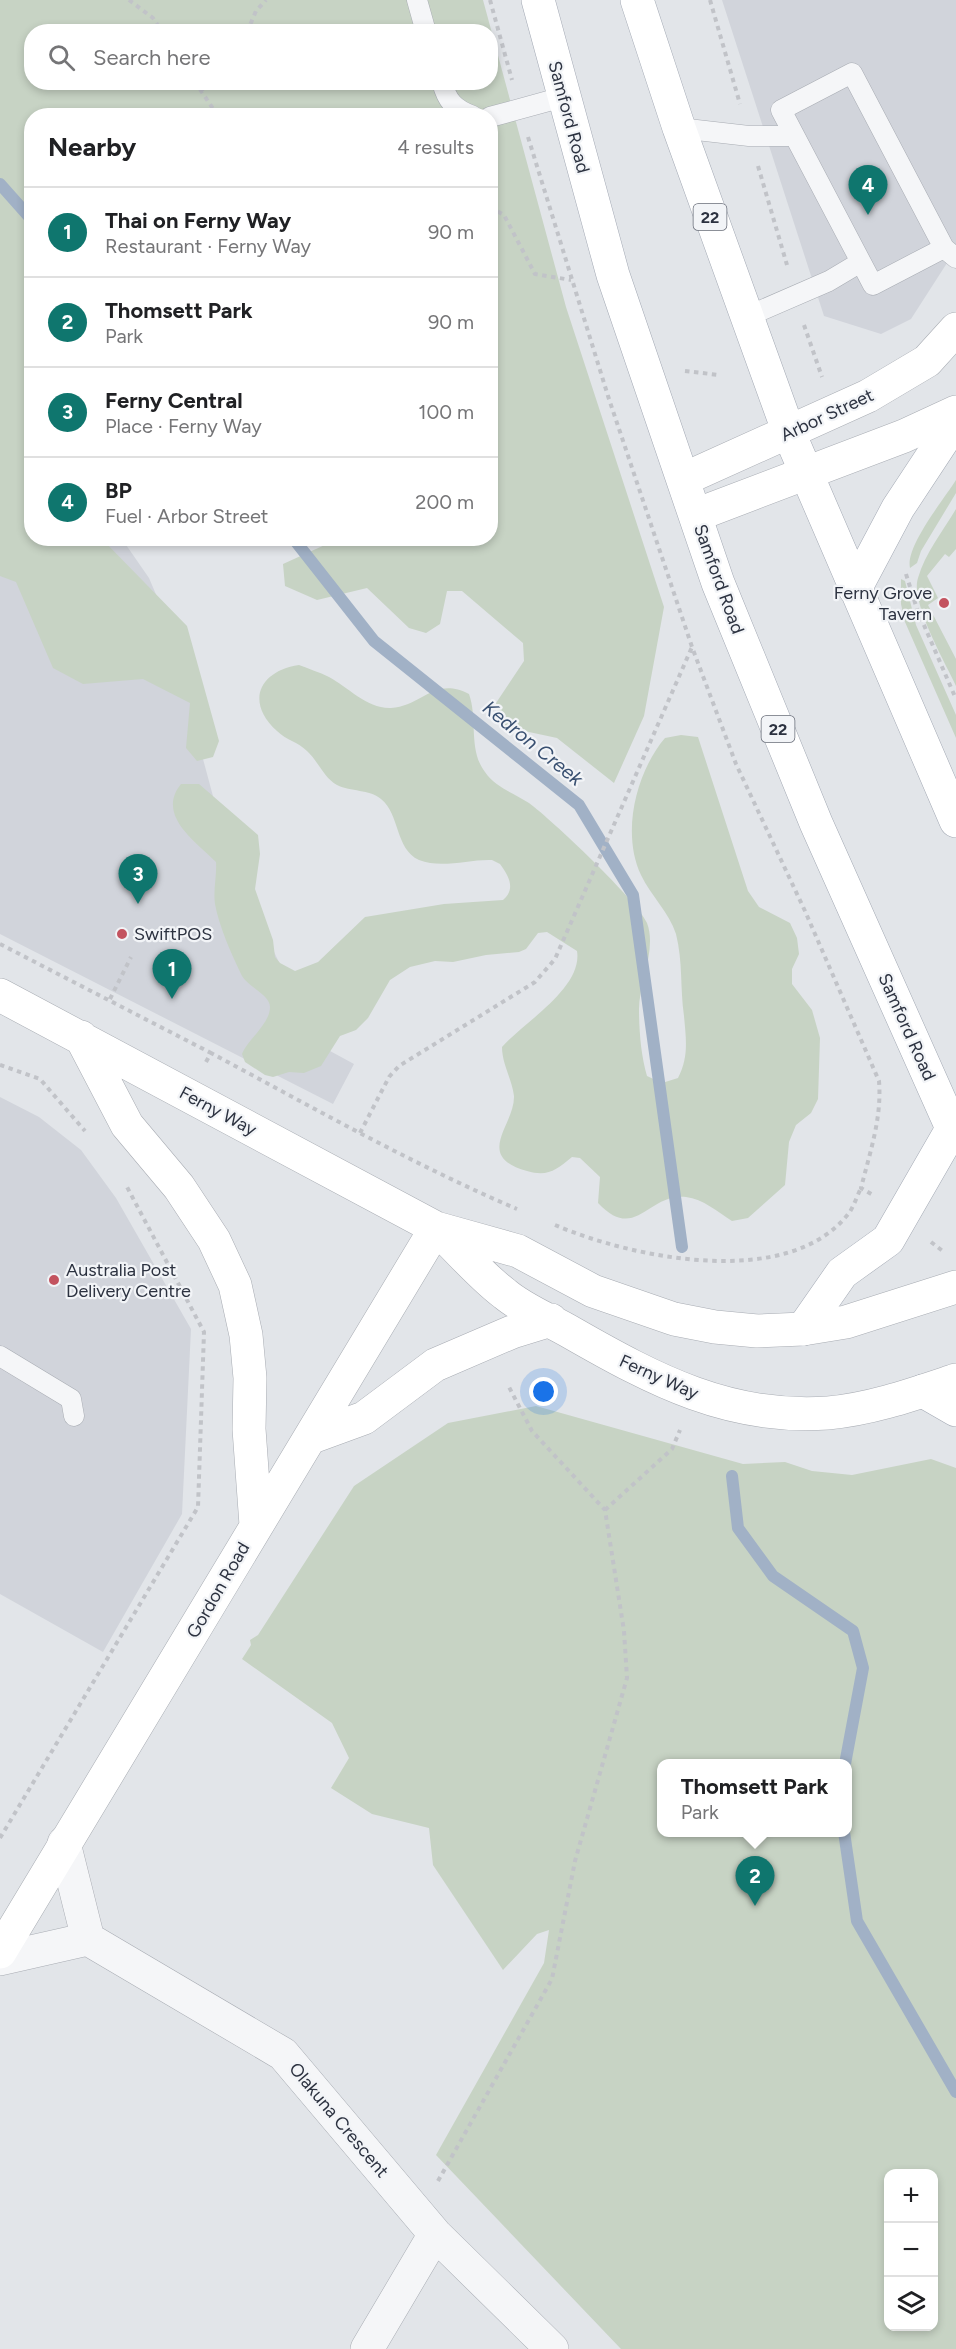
<!DOCTYPE html>
<html lang="en">
<head>
<meta charset="utf-8">
<style>
	:root { --surface:#fff; --page:#f6f6f6; --text:#202124; --muted:#757577; --line:#e0e0e0; --accent:#0f766e }
	body { margin:0; font-family:Figtree,sans-serif; background:var(--page); color:var(--text) }
	.controls { position:absolute; right:18px; bottom:18px; display:grid; overflow:hidden; border-radius:12px; box-shadow:0 3px 9px #0003 }
	.controls button { width:54px; height:54px; display:grid; place-items:center; padding:0; border:0; border-bottom:2px solid var(--line); background:var(--surface); color:var(--text); font:30px sans-serif }
	.you { position:absolute; left:544px; top:1392px; width:21px; height:21px; margin:-15px; border:4px solid #fff; border-radius:50%; background:#1a73e8; box-shadow:0 0 0 9px #1a73e833 }
	.badge { display:grid; place-items:center; width:39px; height:39px; border-radius:50%; background:var(--accent); color:#fff; font-size:20px; font-weight:700 }
	.pin { position:absolute; translate:-50% -50px; filter:drop-shadow(0 2px 3px #0008) }
	.pin::after { content:''; position:absolute; top:32px; width:21px; height:18px; background:inherit; clip-path:polygon(0 0,100% 0,50% 100%) }
	.popup { position:absolute; left:657px; top:1759px; width:195px; height:78px; box-sizing:border-box; display:grid; place-content:center; border-radius:12px; background:var(--surface); filter:drop-shadow(0 2px 4px #0005); font-size:20px; white-space:nowrap; color:var(--muted) }
	.popup b { font-size:22px; color:var(--text) }
	.popup::after { content:''; position:absolute; left:50%; top:100%; margin-left:-12px; border:12px solid transparent; border-top-color:var(--surface) }
	.list { margin:0; padding:0; list-style:none }
	h2 { display:flex; justify-content:space-between; align-items:center; height:78px; margin:0; padding:0 24px; font-size:26px }
	h2 small { font-size:20px; font-weight:400; color:var(--muted) }
	.list li { display:grid; grid-template-columns:39px 1fr auto; gap:18px; align-items:center; box-sizing:border-box; height:90px; padding:0 24px; border-top:2px solid var(--line) }
	.list b { display:block; font-size:22px; white-space:nowrap }
	.list p { margin:0; font-size:20px; white-space:nowrap; color:var(--muted) }
	.list em { font-size:20px; font-style:normal; color:var(--muted) }
	.icon { flex:none; width:33px; height:33px; fill:none; stroke:currentColor; stroke-width:2; stroke-linecap:round; stroke-linejoin:round }
	.map { position:relative; flex:none; width:956px; height:2349px; overflow:hidden }
	.search { position:absolute; background:var(--surface); box-shadow:0 3px 9px #0003; left:24px; top:24px; width:474px; height:66px; display:flex; align-items:center; gap:15px; box-sizing:border-box; padding:0 21px; border-radius:24px; color:var(--muted); font-size:22px }
	.panel { position:absolute; background:var(--surface); box-shadow:0 3px 9px #0003; left:24px; top:108px; width:474px; height:438px; border-radius:24px }
	.map>svg:first-child { display:block }
	.built { fill:#d1d4db }
	.green { fill:#c7d3c4; fill-rule:evenodd }
	.lines { fill:none; stroke-linecap:round; stroke-linejoin:round }
	.stream { stroke:#a1b1c6; stroke-width:12 }
	.lane-casing { stroke:#a8acb3; stroke-width:21 }
	.street-casing { stroke:#a8acb3; stroke-width:34 }
	.secondary-casing { stroke:#a8acb3; stroke-width:34 }
	.primary-casing { stroke:#a3a9b4; stroke-width:34 }
	.path { stroke:#c1c3c8; stroke-width:4; stroke-dasharray:4.5 4.5; stroke-linecap:butt }
	.lane { stroke:#f5f6f8; stroke-width:20 }
	.street { stroke:#f5f6f8; stroke-width:33 }
	.secondary { stroke:#fff; stroke-width:33 }
	.primary { stroke:#fff; stroke-width:33 }
	.poi-dot { fill:#c3535f; stroke:#f2f4f7; stroke-width:2 }
	.labels { text-anchor:middle; stroke-width:4.5; stroke-linejoin:round; paint-order:stroke }
	.shield { fill:#f2f4f7; stroke:#676c77; stroke-width:1.5 }
	.shield-label { font-size:16px; font-weight:bold; fill:#2c3240 }
	.street-label { font-size:18px; fill:#2c3240; stroke:#f2f4f7 }
	.poi-label { font-size:18px; fill:#2c3240; stroke:#f2f4f7; text-anchor:start }
	.water-label { font-size:20px; font-style:italic; fill:#395071; stroke:#f2f4f7 }
</style>
</head>
<body>
<div class="map">
<svg width="956" height="2349" viewBox="0 0 956 2349">
	<rect width="100%" height="100%" fill="#e2e5e9"/>
	<!-- built -->
	<path class="built" d="M722 0H956V249L911 319 881 334 824 316Z
		M0 461 32 538 122 539 149 578 184 660 196 733 231 863 319 1045 354 1064 333 1104 0 934Z
		M0 1097 39 1117 81 1150 116 1198 191 1329 182 1514 103 1652 0 1594Z"/>
	<!-- green -->
	<path class="green" d="M0 0H483L566 307 664 607 644 716 614 783 557 738 501 726 496 703 524 661 523 643 462 591H447L440 624 426 633 409 628 367 588 317 600 285 586 283 564 338 539 490 538V116H32V538L102 539 187 626 219 741 213 757 197 761 186 748 190 703 143 679 83 684 53 668 16 582 0 576ZM32 32H490V82H32Z
		M956 480V493L921 551 917 563 910 568C905 547 944 499 956 480Z
		M956 509V549L949 557 945 554 927 576 938 598 928 605 956 659V686C945 662 910 602 918 578 925 553 943 531 956 509Z
		M901 579 905 581 916 625 956 715V738L905 622 901 604Z
		M299 665C309 669 319 672 329 677 348 687 367 709 391 708 423 706 434 676 469 694 478 719 468 750 485 772 496 788 514 793 529 803 551 819 638 901 647 923 657 949 639 983 639 1009 639 1030 641 1056 647 1076L662 1083 678 1078C689 1057 686 1039 684 1016 680 988 683 962 676 934 669 912 651 896 641 875 621 833 636 772 665 738L681 735 698 737 748 891 759 907 790 923 797 938 799 954 792 969V984L812 1010 820 1038 818 1099 811 1113 796 1125 789 1142 785 1185 748 1218 732 1221C718 1212 703 1199 686 1197 647 1193 636 1243 598 1203L600 1177 580 1158 572 1157C556 1170 548 1177 527 1171 473 1156 515 1125 514 1096 512 1079 502 1064 502 1047 524 1022 583 988 577 951L547 932 538 933 526 949 519 952 486 955 453 962 435 961 410 967 390 980 368 1018 356 1030 340 1036 321 1066 304 1073 289 1072 273 1077 265 1075 245 1062 242 1054C248 1039 270 1024 270 1007 270 994 247 987 241 974 231 953 219 926 215 904 213 890 217 875 216 862 195 841 156 815 181 784H199L258 835 260 854 255 889 273 940 275 957 280 963 295 971 318 962 365 917 444 904 503 900C516 889 509 876 500 864L492 860C469 859 442 869 419 860 395 849 400 814 381 799 369 789 351 792 337 785 324 778 318 761 307 751 298 742 286 740 277 731 245 702 259 671 299 665Z
		M536 1406 743 1464 785 1462 812 1471 852 1475 931 1459 956 1468V2349H621L436 2155 544 1963 549 1930 537 1934 503 1970 433 1865 429 1828 372 1814 331 1788 349 1758 332 1723 242 1659 251 1645 250 1640 258 1635 354 1486 448 1423ZM662 1764H848V1832H662ZM888 2174H934V2326H888Z"/>
	<g class="lines">
		<!-- stream -->
		<path class="stream" d="M0 184 32 220
			M293 538 374 641 579 805 633 895 682 1247
			M732 1476 738 1528 773 1576 853 1631 863 1668 845 1764
			M844 1832 857 1921 956 2092"/>
		<!-- lane casing -->
		<g class="lane-casing">
			<path id="lane" d="M417 0 426 32
				M442 82C447 101 454 109 473 116
				M490 117 563 97
				M679 128 749 136H794
				M944 248 873 285 781 110 852 73 944 248 956 258
				M746 317 829 281 861 262
				M0 1356 71 1399 74 1416"/>
		</g>
		<!-- street casing -->
		<g class="street-casing">
			<path id="street" d="M64 1843 88 1939
				M0 1959 88 1939 283 2054 435 2234 552 2349
				M367 2349 435 2234"/>
		</g>
		<!-- secondary casing -->
		<g class="secondary-casing">
			<path id="secondary" d="M684 479 868 396 927 361 956 329
				M696 515 904 436 956 412
				M0 995 436 1228 518 1251 593 1291 674 1319 715 1327 757 1331 803 1329 846 1322 956 1287
				M81 1037 127 1125 179 1187 214 1240 235 1285 246 1335 250 1378 249 1429 256 1525
				M439 1231C461 1252 481 1276 505 1294 524 1310 550 1320 572 1333 654 1380 730 1420 828 1413 872 1409 914 1394 956 1380
				M312 1437 364 1418 435 1365 512 1332 551 1320
				M0 1952 436 1228"/>
		</g>
		<!-- primary casing -->
		<g class="primary-casing">
			<path id="primary" d="M538 0 613 275 718 583 816 823 956 1137
				M637 0 679 128 789 433 956 821
				M855 589 898 508 956 420
				M803 1329 842 1273 888 1240 952 1129
				M923 1391 956 1410"/>
		</g>
		<!-- path -->
		<path class="path" d="M129 0 153 18 162 32
			M490 0 512 80
			M710 0 740 104
			M247 32 256 11 266 0
			M195 82 218 116
			M201 91 209 82
			M528 137 608 396 692 647 736 764 805 911 879 1081C882 1118 870 1152 861 1188L873 1195
			M758 166 787 265
			M490 207 504 215 535 274 571 280
			M804 325 822 377
			M685 371 719 375
			M906 574 917 609 956 699
			M0 944 211 1053
			M110 999 131 957
			M206 1062 211 1053C312 1107 412 1164 517 1209
			M0 1065 40 1079 85 1131
			M360 1133 389 1077 399 1066 535 982 555 959 692 647
			M555 1225C632 1258 789 1291 849 1213 854 1206 857 1196 861 1188
			M931 1242 944 1252
			M605 1510 672 1449 680 1430
			M0 1838 198 1507 204 1332 127 1187
			M438 2181 552 1979 575 1861 627 1678 624 1631 605 1510 532 1431 509 1387"/>
		<!-- lane -->
		<use href="#lane" class="lane"/>
		<!-- street -->
		<use href="#street" class="street"/>
		<!-- secondary -->
		<use href="#secondary" class="secondary"/>
		<!-- primary -->
		<use href="#primary" class="primary"/>
	</g>
	<!-- markers -->
	<g class="poi-dot">
		<circle cx="944" cy="603" r="6"/>
		<circle cx="122" cy="934" r="6"/>
		<circle cx="54" cy="1280" r="6"/>
	</g>
	<g class="labels">
		<!-- shield labels -->
		<g class="shield">
			<rect x="693.5" y="204" width="33" height="26" rx="4.5"/>
			<rect x="761.5" y="716" width="33" height="26" rx="4.5"/>
		</g>
		<g class="shield-label">
			<text x="710" y="223">22</text>
			<text x="778" y="735">22</text>
		</g>
		<!-- street labels -->
		<g class="street-label">
			<text transform="translate(569 117) rotate(75)" y="6">Samford Road</text>
			<text transform="translate(827 415) rotate(-25)" y="6">Arbor Street</text>
			<text transform="translate(719 579) rotate(70)" y="6">Samford Road</text>
			<text transform="translate(907 1027) rotate(66)" y="6">Samford Road</text>
			<text transform="translate(218 1111) rotate(28)" y="6">Ferny Way</text>
			<text transform="translate(659 1377) rotate(24)" y="6">Ferny Way</text>
			<text transform="translate(218 1590) rotate(-60)" y="6">Gordon Road</text>
			<text transform="translate(339 2120) rotate(50)" y="6">Olakuna Crescent</text>
		</g>
		<!-- poi labels -->
		<g class="poi-label">
			<text x="932" y="599" text-anchor="end">Ferny Grove<tspan x="932" dy="21">Tavern</tspan></text>
			<text x="134" y="940">SwiftPOS</text>
			<text x="66" y="1276">Australia Post<tspan x="66" dy="21">Delivery Centre</tspan></text>
		</g>
		<!-- water labels -->
		<g class="water-label">
			<text transform="translate(533 743) rotate(39)" y="7">Kedron Creek</text>
		</g>
	</g>
</svg>
<div class="controls">
<button>+</button>
<button>−</button>
<button><svg class="icon" aria-label="layers" viewBox="0 0 24 24"><path d="M12 4l9 5-9 5-9-5zM3 14l9 5 9-5"/></svg></button>
</div>
<div class="you"></div>
<div class="pin badge" style="left:172px;top:999px">1</div>
<div class="pin badge" style="left:755px;top:1906px">2</div>
<div class="popup"><b>Thomsett Park</b>Park</div>
<div class="pin badge" style="left:138px;top:904px">3</div>
<div class="pin badge" style="left:868px;top:215px">4</div>
<div class="search"><svg class="icon" aria-label="search" viewBox="0 0 24 24"><circle cx="10" cy="10" r="6"/><path d="M15 15l6 6"/></svg>Search here</div>
<section class="panel">
<h2>Nearby<small>4 results</small></h2>
<ul class="list">
<li><span class="badge">1</span><div><b>Thai on Ferny Way</b><p>Restaurant · Ferny Way</p></div><em>90 m</em></li>
<li><span class="badge">2</span><div><b>Thomsett Park</b><p>Park</p></div><em>90 m</em></li>
<li><span class="badge">3</span><div><b>Ferny Central</b><p>Place · Ferny Way</p></div><em>100 m</em></li>
<li><span class="badge">4</span><div><b>BP</b><p>Fuel · Arbor Street</p></div><em>200 m</em></li>
</ul>
</section>
</div>
</body>
</html>
